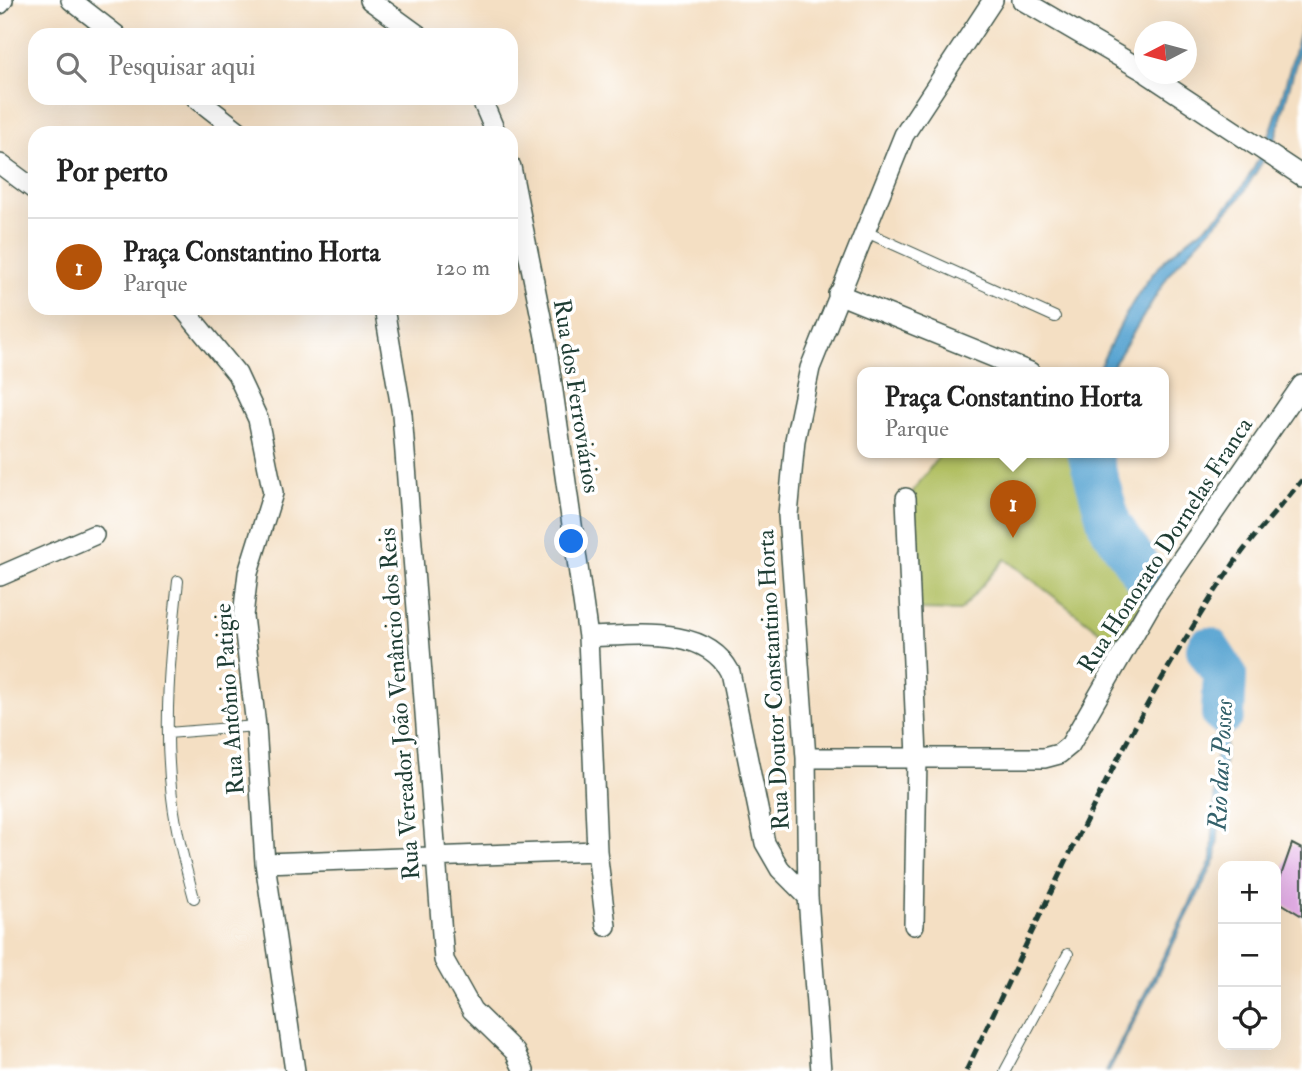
<!DOCTYPE html>
<html lang="pt">
<head>
<meta charset="utf-8">
<style>
	:root { --surface:#fff; --page:#f2f2f2; --text:#222; --muted:#767676; --line:#e0e0e0; --accent:#b45309 }
	body { margin:0; font-family:"IM FELL Double Pica",serif; background:var(--page); color:var(--text) }
	.controls { position:absolute; right:21px; bottom:21px; display:grid; overflow:hidden; border-radius:14px; box-shadow:0 7px 28px #0002 }
	.controls button { width:63px; height:63px; display:grid; place-items:center; padding:0; border:0; border-bottom:2px solid var(--line); background:var(--surface); color:var(--text); font:35px sans-serif }
	.compass { position:absolute; left:1134px; top:21px; width:63px; height:63px; border-radius:50%; background:var(--surface); box-shadow:0 7px 28px #0002; rotate:264deg }
	.you { position:absolute; left:572px; top:542px; width:24px; height:24px; margin:-18px; border:5px solid #fff; border-radius:50%; background:#1a73e8; box-shadow:0 0 0 10px #1a73e833 }
	.badge { display:grid; place-items:center; width:46px; height:46px; border-radius:50%; background:var(--accent); color:#fff; font-size:23px; font-weight:700 }
	.pin { position:absolute; translate:-50% -58px; filter:drop-shadow(0 2px 4px #0008) }
	.pin::after { content:''; position:absolute; top:37px; width:24px; height:21px; background:inherit; clip-path:polygon(0 0,100% 0,50% 100%) }
	.popup { position:absolute; left:857px; top:367px; width:312px; height:91px; box-sizing:border-box; display:grid; place-content:center; border-radius:14px; background:var(--surface); filter:drop-shadow(0 2px 5px #0005); font-size:23px; white-space:nowrap; color:var(--muted) }
	.popup b { font-size:26px; color:var(--text) }
	.popup::after { content:''; position:absolute; left:50%; top:100%; margin-left:-14px; border:14px solid transparent; border-top-color:var(--surface) }
	.list { margin:0; padding:0; list-style:none }
	h2 { display:flex; justify-content:space-between; align-items:center; height:91px; margin:0; padding:0 28px; font-size:30px }
	h2 small { font-size:23px; font-weight:400; color:var(--muted) }
	.list li { display:grid; grid-template-columns:46px 1fr auto; gap:21px; align-items:center; box-sizing:border-box; height:98px; padding:0 28px; border-top:2px solid var(--line) }
	.list b { display:block; font-size:26px; white-space:nowrap }
	.list p { margin:0; font-size:23px; white-space:nowrap; color:var(--muted) }
	.list em { font-size:23px; font-style:normal; color:var(--muted) }
	.icon { flex:none; width:38px; height:38px; fill:none; stroke:currentColor; stroke-width:2; stroke-linecap:round; stroke-linejoin:round }
	.map { position:relative; flex:none; width:1302px; height:1071px; overflow:hidden }
	.search { position:absolute; background:var(--surface); box-shadow:0 7px 28px #0002; left:28px; top:28px; width:490px; height:77px; display:flex; align-items:center; gap:18px; box-sizing:border-box; padding:0 24px; border-radius:21px; color:var(--muted); font-size:26px }
	.panel { position:absolute; background:var(--surface); box-shadow:0 7px 28px #0002; left:28px; top:126px; width:490px; height:189px; border-radius:21px }
	.map>svg:first-child { display:block }
	.green { fill:#b1bf62; stroke:#687e4b; stroke-width:2 }
	.water { fill:#58a4d1; stroke:#3c7082; stroke-width:2 }
	.lines { fill:none; stroke-linecap:round; stroke-linejoin:round }
	.river { stroke:#58a4d1; stroke-width:44 }
	.building { fill:#e3aee6 }
	.service-casing { stroke:#3f5549; stroke-width:12 }
	.minor-casing { stroke:#3f5549; stroke-width:22 }
	.service { stroke:#fff; stroke-width:10 }
	.minor { stroke:#fff; stroke-width:19 }
	.rail { stroke:#1f3d34; stroke-width:5; stroke-dasharray:10 5; stroke-linecap:butt }
	.labels { text-anchor:middle; stroke-width:7; stroke-linejoin:round; paint-order:stroke }
	.street-label { font-size:24px; fill:#1f3d34; stroke:#fff }
	.water-label { font-size:26px; font-style:italic; fill:#33616b; stroke:#fff }
</style>
</head>
<body>
<div class="map">
<svg width="1302" height="1071" viewBox="0 0 1302 1071">
	<rect width="100%" height="100%" fill="#fff"/>
	<filter id="ink" filterUnits="userSpaceOnUse"><feTurbulence type="fractalNoise" baseFrequency=".0143" numOctaves="2"/><feDisplacementMap in="SourceGraphic" scale="14" xChannelSelector="R" yChannelSelector="G"/><feConvolveMatrix kernelMatrix="1 2 1 2 8 2 1 2 1" color-interpolation-filters="sRGB"/></filter>
	<filter id="wash" filterUnits="userSpaceOnUse"><feTurbulence type="fractalNoise" baseFrequency=".00686" numOctaves="4" result="noise"/><feDisplacementMap in="SourceGraphic" scale="28" xChannelSelector="R" yChannelSelector="G"/><feGaussianBlur stdDeviation="1.57" result="paint"/><feColorMatrix in="noise" values="0 0 0 0 0 0 0 0 0 0 0 0 0 0 0 0 0 1.4 0 .05"/><feComposite in="paint" operator="in"/></filter>
	<g filter="url(#wash)">
		<rect width="100%" height="100%" fill="#f4dfc3"/>
		<!-- green -->
		<path class="green" d="M942 452H1080L1103 527 1147 594 1116 644 1005 559 960 611 918 610 913 491Z"/>
		<!-- water -->
		<path class="water" d="M1302 24V41L1274 143 1240 198 1171 271 1114 364 1112 372H1097C1115 335 1135 291 1163 262 1186 238 1215 224 1235 197 1274 147 1285 83 1302 24Z
			M1080 452H1104L1130 522 1158 563 1141 582 1103 527Z
			M1217 652 1232 670 1216 859 1109 1071H1106L1212 859 1219 679 1212 657Z"/>
		<g class="lines">
			<!-- river -->
			<path class="river" d="M1089 452 1110 525 1149 581
				M1208 649 1225 675 1223 713"/>
		</g>
		<g id="blocks">
			<!-- building -->
			<path class="building" d="M1292 844 1302 849V916L1276 900V890Z"/>
		</g>
	</g>
	<g filter="url(#ink)">
		<use href="#blocks" fill-opacity="0" stroke="#3f5549" stroke-width="2"/>
		<g class="lines">
			<!-- service casing -->
			<g class="service-casing">
				<path id="service" d="M864 231 1055 317
					M178 581C170 653 163 726 172 797 176 832 185 865 194 898
					M168 733 256 726
					M1005 1071 1068 954"/>
			</g>
			<!-- minor casing -->
			<g class="minor-casing">
				<path id="minor" d="M71 0 116 35
					M370 0 418 35
					M1022 0 1144 71
					M0 4 3 0
					M1148 74 1302 176
					M196 98 241 133
					M481 98 496 133
					M0 164 35 190
					M511 167 546 342 588 637 597 851 606 926
					M838 294 1030 372
					M183 308 237 374 258 419 273 493 248 573 243 616 256 726 265 863 295 1071
					M384 308 402 414 444 960 472 1010 515 1052 524 1071
					M906 498 917 757 914 925
					M0 576 94 535
					M588 637C632 636 705 624 730 672L765 843 780 869 808 897
					M806 758H1044L1059 754 1070 745 1154 599 1302 385
					M265 863 597 851
					M821 1071 808 897 806 758 788 515 795 440 810 368 904 135 993 0"/>
			</g>
			<!-- service -->
			<use href="#service" class="service"/>
			<!-- minor -->
			<use href="#minor" class="minor"/>
			<!-- rail -->
			<path class="rail" d="M966 1071C1047 902 1122 731 1226 575 1248 541 1277 511 1302 480"/>
		</g>
	</g>
	<g class="labels">
		<!-- street labels -->
		<g class="street-label">
			<text transform="translate(577 396) rotate(81)" y="8">Rua dos Ferroviários</text>
			<text transform="translate(1165 545) rotate(-57)" y="8">Rua Honorato Dornelas Franca</text>
			<text transform="translate(773 680) rotate(-93)" y="8">Rua Doutor Constantino Horta</text>
			<text transform="translate(229 699) rotate(-94)" y="8">Rua Antônio Patigie</text>
			<text transform="translate(399 704) rotate(-94)" y="8">Rua Vereador João Venâncio dos Reis</text>
		</g>
		<!-- water labels -->
		<g class="water-label">
			<text transform="translate(1220 765) rotate(-87)" y="9">Rio das Posses</text>
		</g>
	</g>
</svg>
<div class="controls">
<button>+</button>
<button>−</button>
<button><svg class="icon" aria-label="locate" viewBox="0 0 24 24"><circle cx="12" cy="12" r="6"/><path d="M12 2v4M12 18v4M2 12h4M18 12h4"/></svg></button>
</div>
<svg class="compass" viewBox="-18 -18 36 36"><path d="M0-13l5 13h-10z" fill="#e53935"/><path d="M0 13l5-13h-10z" fill="#767676"/></svg>
<div class="you"></div>
<div class="pin badge" style="left:1013px;top:538px">1</div>
<div class="popup"><b>Praça Constantino Horta</b>Parque</div>
<div class="search"><svg class="icon" aria-label="search" viewBox="0 0 24 24"><circle cx="10" cy="10" r="6"/><path d="M15 15l6 6"/></svg>Pesquisar aqui</div>
<section class="panel">
<h2>Por perto<small></small></h2>
<ul class="list">
<li><span class="badge">1</span><div><b>Praça Constantino Horta</b><p>Parque</p></div><em>120 m</em></li>
</ul>
</section>
</div>
</body>
</html>
